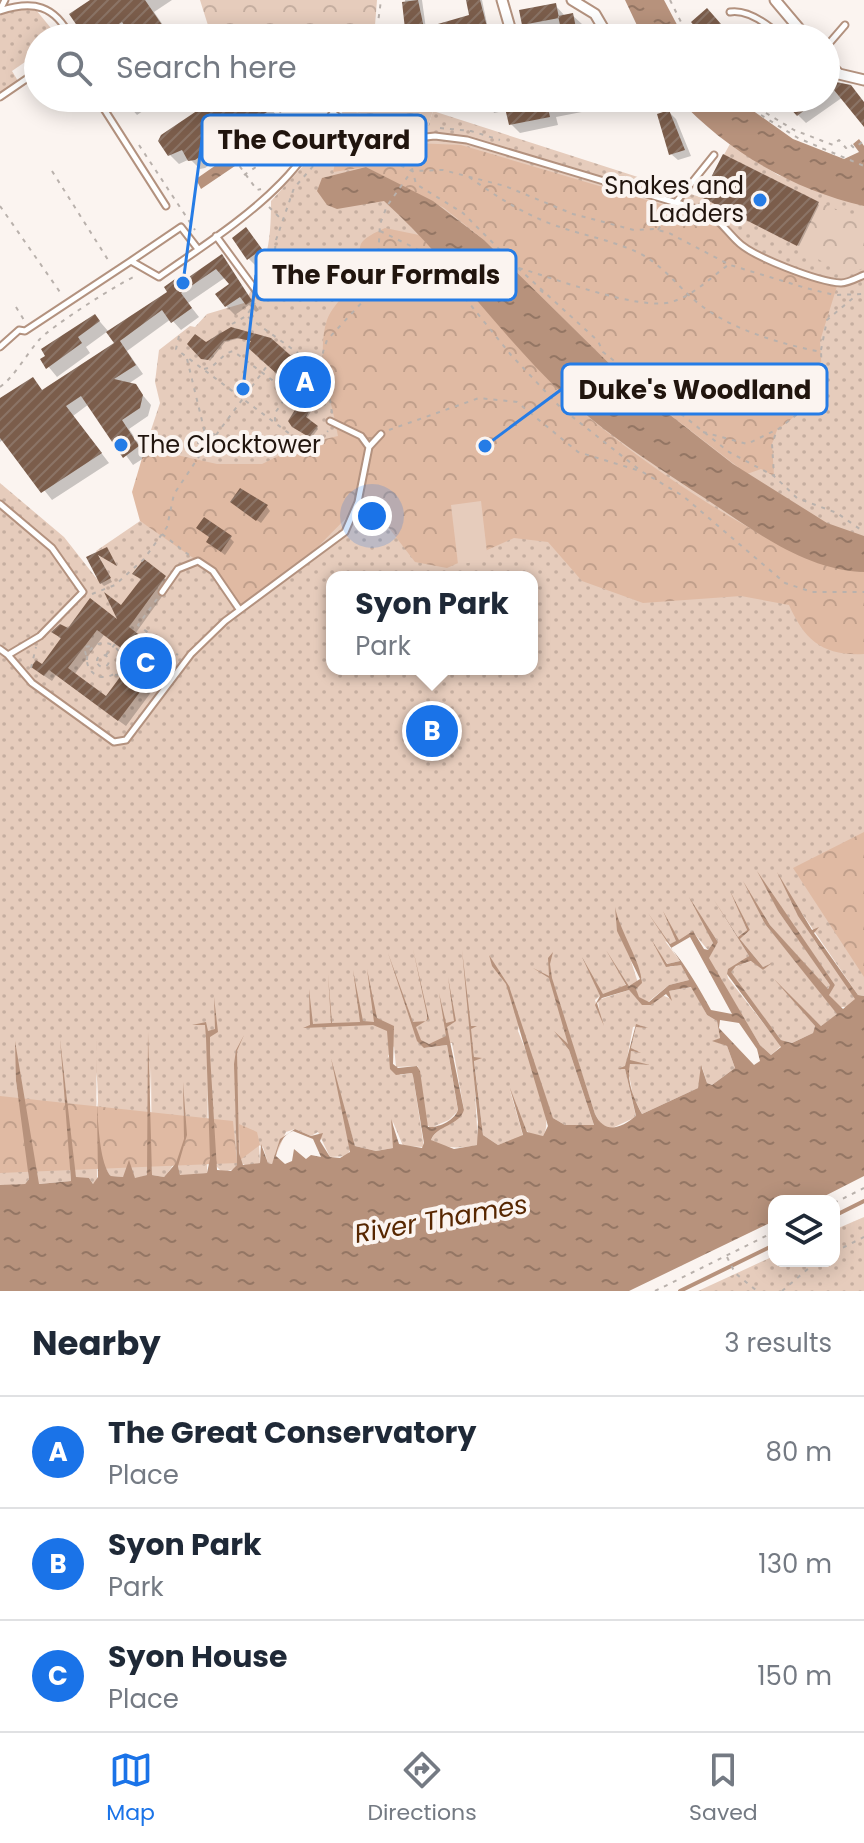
<!DOCTYPE html>
<html lang="en">
<head>
<meta charset="utf-8">
<style>
	:root { --surface:#fff; --page:#f2f2f3; --text:#1f2937; --muted:#747a83; --line:#e0e1e3; --accent:#1a73e8 }
	body { margin:0; font-family:Poppins,sans-serif; background:var(--page); color:var(--text) }
	.controls { position:absolute; right:24px; bottom:24px; display:grid; overflow:hidden; border-radius:16px; box-shadow:0 4px 20px #0003 }
	.controls button { width:72px; height:72px; display:grid; place-items:center; padding:0; border:0; border-bottom:2px solid var(--line); background:var(--surface); color:var(--text); font:40px sans-serif }
	.you { position:absolute; left:372px; top:516px; width:28px; height:28px; margin:-20px; border:6px solid #fff; border-radius:50%; background:#1a73e8; box-shadow:0 0 0 12px #1a73e833 }
	.badge { display:grid; place-items:center; width:52px; height:52px; border-radius:50%; background:var(--accent); color:#fff; font-size:26px; font-weight:700 }
	.pin { position:absolute; translate:-50% -50%; border:4px solid #fff; box-shadow:0 2px 8px #0006 }
	.popup { position:absolute; left:326px; top:571px; width:212px; height:104px; box-sizing:border-box; display:grid; place-content:center; border-radius:16px; background:var(--surface); filter:drop-shadow(0 2px 6px #0005); font-size:26px; white-space:nowrap; color:var(--muted) }
	.popup b { font-size:30px; color:var(--text) }
	.popup::after { content:''; position:absolute; left:50%; top:100%; margin-left:-16px; border:16px solid transparent; border-top-color:var(--surface) }
	.list { margin:0; padding:0; list-style:none }
	h2 { display:flex; justify-content:space-between; align-items:center; height:104px; margin:0; padding:0 32px; font-size:34px }
	h2 small { font-size:26px; font-weight:400; color:var(--muted) }
	.list li { display:grid; grid-template-columns:52px 1fr auto; gap:24px; align-items:center; box-sizing:border-box; height:112px; padding:0 32px; border-top:2px solid var(--line) }
	.list b { display:block; font-size:30px; white-space:nowrap }
	.list p { margin:0; font-size:26px; white-space:nowrap; color:var(--muted) }
	.list em { font-size:26px; font-style:normal; color:var(--muted) }
	.icon { flex:none; width:44px; height:44px; fill:none; stroke:currentColor; stroke-width:2; stroke-linecap:round; stroke-linejoin:round }
	.map { position:relative; flex:none; width:864px; height:1291px; overflow:hidden }
	.search { position:absolute; background:var(--surface); box-shadow:0 4px 20px #0003; left:24px; right:24px; top:24px; height:88px; display:flex; align-items:center; gap:20px; box-sizing:border-box; padding:0 28px; border-radius:44px; color:var(--muted); font-size:30px }
	.sheet { height:440px; background:var(--surface) }
	nav { display:flex; justify-content:space-around; align-items:center; box-sizing:border-box; height:112px; border-top:2px solid var(--line); background:var(--surface); font-size:22px; color:var(--muted) }
	nav a { display:grid; justify-items:center; gap:4px }
	nav .on { color:var(--accent) }
	.map>svg:first-child { display:block }
	.grass { fill:url(#grass-dots); fill-rule:evenodd }
	.forest { fill:url(#forest-crowns) }
	.park { fill:url(#park-crowns) }
	.pitch { fill:#e6ccbc }
	.water { fill:url(#water-ripples); fill-rule:evenodd }
	.shadow { fill:#0003; fill-rule:evenodd }
	.lines { fill:none; stroke-linecap:round; stroke-linejoin:round }
	.stream { stroke:#b7927c; stroke-width:4 }
	.building { fill:url(#building-hatch); fill-rule:evenodd }
	.lane-casing { stroke:#b3927f; stroke-width:9 }
	.street-casing { stroke:#b3927f; stroke-width:13 }
	.path { stroke:#b9b1ac; stroke-width:2; stroke-dasharray:4 6; stroke-linecap:butt }
	.lane { stroke:#fff; stroke-width:5 }
	.street { stroke:#fff; stroke-width:9 }
	.poi-dot { fill:#257ce6; stroke:#fbf4f0; stroke-width:3 }
	.labels { text-anchor:middle; stroke-width:8; stroke-linejoin:round; paint-order:stroke }
	.poi-label { font-size:24px; fill:#21150e; stroke:#fbf4f0; text-anchor:end }
	.water-label { font-size:26px; font-style:italic; fill:#572701; stroke:#fbf4f0 }
	.leader { fill:none; stroke:#257ce6; stroke-width:3 }
	.callout-dot { fill:#257ce6; stroke:#fbf4f0; stroke-width:3 }
	.callout { fill:#fbf4f0; stroke:#257ce6; stroke-width:3 }
	.callout-label { font-size:26px; text-anchor:middle; font-weight:bold; fill:#21150e }
</style>
</head>
<body>
<div class="map">
<svg width="864" height="1291" viewBox="0 0 864 1291">
	<defs>
		<pattern id="grass-dots" width="8" height="8" patternUnits="userSpaceOnUse" patternTransform="scale(2)"><rect width="8" height="8" fill="#e6ccbc"/><path d="M2 2h.1M6 6h.1" fill="none" stroke="#c5aea0" stroke-width="1.8" stroke-linecap="round"/></pattern>
		<pattern id="forest-crowns" width="20" height="18" patternUnits="userSpaceOnUse" patternTransform="scale(2)"><rect width="20" height="18" fill="#e0baa3"/><path d="M2 6a3 3 0 1 1 6 0M12 15a3 3 0 1 1 6 0" fill="none" stroke="#c09f8b"/></pattern>
		<pattern id="park-crowns" width="20" height="18" patternUnits="userSpaceOnUse" patternTransform="scale(2)"><rect width="20" height="18" fill="#e6ccbc"/><path d="M2 6a3 3 0 1 1 6 0M12 15a3 3 0 1 1 6 0" fill="none" stroke="#c5aea0"/></pattern>
		<pattern id="water-ripples" width="26" height="14" patternUnits="userSpaceOnUse" patternTransform="scale(2)"><rect width="26" height="14" fill="#b7927c"/><path d="M2 4q2-2 4 0t4 0M15 11q2-2 4 0t4 0" fill="none" stroke="#947664"/></pattern>
		<pattern id="building-hatch" width="6" height="6" patternUnits="userSpaceOnUse" patternTransform="scale(2)"><rect width="6" height="6" fill="#7b5d4b"/><path d="M-1 1l2-2M0 6l6-6M5 7l2-2" fill="none" stroke="#8b7466"/></pattern>
	</defs>
	<rect width="100%" height="100%" fill="#fbf4f0"/>
	<!-- grass -->
	<path class="grass" d="M17 5H32L59 38H38V53L12 71 18 81 0 93V16Z
		M345 107 397 130 407 132 428 126 433 111 700 197 730 144 778 175 864 203V996L858 995 788 893 856 999 849 1007H839L828 994 835 985 767 888 778 911 831 985 827 989 770 925 752 897 765 924 838 1014 821 1026 797 1003 815 1026 813 1033 792 1043 781 1040 730 972 736 966 752 961 763 970 770 964 763 967 740 939 750 930 739 911 747 930 738 937 720 910 749 956 727 974 728 978 781 1046 771 1055 760 1045 708 958 718 942 703 919 713 943 708 950 693 932 679 941 676 935V942L670 944 665 941 680 961 667 964 659 953 670 967 681 964 689 980 669 985 648 1002 638 997 636 989 642 979 631 961 638 983 629 986 618 969 626 986 603 995 594 981 600 996 595 1000 600 1016 598 1000 629 990 642 1004 651 1005 662 995 669 998V991L692 987 707 1015 717 1021 720 1038 714 1041 727 1046 735 1068 712 1085 707 1083 702 1067 698 1088 642 1114 633 1096 628 1069 630 1064 648 1065 629 1061 631 1051 636 1052 631 1048 636 1027H642L640 1025 633 1027 625 1069 636 1117 610 1129 601 1124 595 1114 570 1037 569 1045 559 1037 569 1050 594 1125H565L553 1118 519 1024 518 1031C526 1052 556 1118 543 1136L531 1135 523 1127 510 1090 523 1136 498 1145 483 1135 474 1060 478 1059 474 1058 472 1039 478 1145C461 1148 445 1150 431 1140 436 1128 455 1122 464 1110L452 1043 425 1044V1048L447 1045 458 1111 449 1120 430 1128 426 1123 418 1066 396 1067 394 1046 388 1056 400 1075 412 1073 413 1076 424 1147 403 1146 393 1122V1148L376 1151 355 1146 336 1080 351 1148 347 1156 330 1157 318 1132 311 1136 295 1129 286 1132 272 1164 268 1163 263 1147 259 1145 260 1163 247 1166 241 1163 239 1153 235 1060 237 1165 235 1169 222 1172 215 1165 208 1062 207 1173 180 1176 178 1166 187 1134 184 1104C182 1133 185 1154 164 1177L152 1175 151 1067 147 1175 135 1179 131 1170 123 1177 111 1176C93 1158 101 1097 96 1072L97 1181 93 1184 89 1178H76L75 1173 64 1075 71 1181 38 1184 19 1079 16 1081 29 1179 25 1184 0 1186V483L64 537 97 579 108 573 96 551 140 521 154 529 152 451 145 448 160 403 155 382 159 350 190 326 195 327 207 314 244 303C267 264 271 246 271 201L312 156 320 154ZM332 577H532V669H332Z
		M864 1217V1291H698L774 1256V1261H834V1230Z"/>
	<!-- forest -->
	<path class="forest" d="M415 143 461 145 704 217 769 259 838 283 820 341 822 374 809 405 777 430 772 444 774 476 761 469 747 474 629 383 484 240 444 208 366 167 333 172 338 151Z
		M385 228 419 235C470 285 512 343 563 394 615 446 793 571 864 572V654C823 656 805 641 789 605L741 596 643 603 582 581 548 542 514 538 447 568 415 562 366 498 292 573 239 609 209 569 140 521 132 492 145 448 217 464H262L303 444 338 436C332 401 315 356 327 320 333 303 351 292 357 274 366 246 347 245 385 228Z
		M864 832V977L793 868Z
		M0 1096 233 1121 237 1163 0 1173Z
		M239 1124 257 1132 260 1145 240 1160Z"/>
	<!-- park -->
	<path class="park" d="M200 0H377L374 38H212Z
		M350 98H414L433 111 428 126 397 130 345 107Z
		M819 202 848 214 864 216V268L844 275 797 246Z"/>
	<!-- pitch -->
	<path class="pitch" d="M481 501 488 561 458 564 451 505Z"/>
	<!-- water -->
	<path class="water" d="M625 0H664L684 38H643Z
		M678 98H735L793 139 844 159 859 152 853 144 859 139 864 146V206C794 190 726 151 678 98Z
		M268 129 275 139 201 189 196 179Z
		M366 167 433 201 484 240 629 383 733 464 827 523 864 536V572C814 571 767 540 727 513 672 476 613 441 565 396 500 335 450 261 384 201L337 209 327 205 317 191 322 178Z
		M757 871 835 985 829 995 843 1009 855 999 798 916 777 872 812 930 819 927 814 933 858 995 864 996V1176L815 1201H774V1221L629 1291H0V1185L25 1184 29 1179 16 1081 15 1041 39 1184 71 1181 60 1039 76 1177 89 1178 93 1184 98 1177 96 1038C97 1066 94 1159 111 1176L123 1177 129 1160 135 1178 147 1175 148 1032 152 1175 164 1177 176 1163 184 1139 183 1082 187 1135 178 1166 180 1175 207 1173 210 1159 206 1038 205 1025H192L206 1022 208 1031 215 1029 214 997 218 1032 210 1037V1054L217 1170 231 1171 237 1165 234 1064 236 1050 244 1035 237 1051 239 1153 243 1165 260 1163 261 1144 268 1163 272 1164 280 1139 295 1129 311 1136 323 1133 320 1141 330 1157 340 1158 350 1152 331 1058 355 1146 376 1151 393 1148 391 1119 399 1144 422 1148 424 1143 413 1076 412 1073 396 1075 390 1069 387 1031 373 1025 303 1028 310 1025 309 989 313 1024 331 1023 328 974 332 1023 360 1022 353 970 363 1021 374 1022 367 969 377 1018 394 1026 393 1064 398 1068 417 1066 420 1071 428 1127C438 1128 454 1121 458 1110L447 1045 424 1048 417 1041 388 953 413 1022 427 1021V1015L413 949 429 1019 416 1027 421 1040 429 1044 446 1036 439 993 446 1023 454 1021 448 977 456 1021 447 1027 464 1110C459 1126 437 1125 431 1140L454 1149 477 1145 478 1122 462 950 471 1026H477L471 1029 474 1057 482 1058 474 1061 483 1135 498 1145 523 1135 510 1088 527 1132 543 1136 548 1126 506 984 492 966 489 955 509 986 553 1118 565 1125H594L569 1050 554 1031 568 1044 549 978 533 968 549 976 548 958 553 952 550 964 552 978 595 1114C605 1135 621 1128 636 1116L625 1069H618L625 1066 636 1024 648 1028 636 1027 631 1048 641 1053 631 1051 630 1060 650 1065 630 1064C626 1081 634 1099 642 1114L698 1088 701 1065 707 1083 712 1085 735 1068 727 1046 712 1041 720 1038 717 1021 707 1015 691 987 669 991 672 1001 666 994 651 1005H642L629 990 602 998 597 1003 604 1026 595 1005 600 996 582 957 603 994 626 985 606 950 629 986 640 979 617 931 615 907C620 932 641 961 642 983L636 989 639 997 649 1002 669 985 689 980 681 965 666 967 651 939 667 964 680 961 648 913 670 944 676 941 663 911 679 940 693 931 704 949 708 950 713 943 689 897 718 942 709 958 760 1045 771 1055 781 1047 727 974 728 969 749 956 714 900 738 937 747 930 730 891 750 930 740 939 763 967 772 963 763 970 751 961 736 966 731 972 781 1040 792 1043 813 1033 815 1026 774 979 821 1026 837 1014 765 924 743 881 770 925 828 989 830 985 778 911ZM690 937 732 1014 711 1010C699 988 687 967 671 948ZM720 1020 739 1023 757 1049 760 1061 754 1065 719 1028ZM293 1131 313 1139 321 1157 311 1155 306 1159 294 1149 292 1161 285 1164 276 1156C278 1145 283 1135 293 1131Z"/>
	<!-- shadow -->
	<path class="shadow" d="M94 0H172L154 12 172 38H135L131 31 120 38H90L84 31Z
		M405 0H422L426 29 471 16 468 0H482L490 38H477L476 32 452 38H422L407 32Z
		M555 5 565 16 572 15 582 24 585 38H565L563 27 534 34 524 24Z
		M716 20 729 35 726 38H707Z
		M826 79 864 103V124L843 97 806 123 798 115 801 98H826Z
		M122 98H162L137 115Z
		M219 98H262L277 116 272 119 274 122 205 168 200 169 190 159 179 164 170 155Z
		M488 98H504L507 110 545 98H589L592 110 556 117 558 125 520 133 511 124 508 110 494 113Z
		M756 98H778L766 108Z
		M669 112 676 119 691 156 678 160 671 154Z
		M704 198 818 204 819 205 799 246Z
		M246 230 270 259 258 268 249 259Z
		M222 257 259 310 256 312 249 305 235 315 226 306 232 285 226 277 188 303 199 317 181 330 171 319 127 351 143 374 128 384 135 386 151 405 148 416 129 429 147 456 133 465 89 404 73 416 109 463 52 500 4 439 0 442V402L32 379 44 392 117 344 186 281Z
		M95 316 108 331 86 347 90 353 57 377 43 360Z
		M238 329 271 343 299 366 300 362 314 391V406L306 420 318 429 312 437 295 428 305 397 301 371 293 380 259 359 261 356 253 342 240 338 225 342 210 361 190 344H206L219 333Z
		M237 506 267 507 270 511 261 523Z
		M211 538H230L234 542 225 555 212 545Z
		M97 554 112 582 104 586 101 583Z
		M144 562 171 584 135 634 172 664 126 726 56 675 52 681 40 673 62 640 54 632 122 626V608L142 581 135 574ZM104 635 136 658 106 699 74 675Z"/>
	<g class="lines">
		<!-- stream -->
		<path class="stream" d="M834 1216 864 1201
			M680 1291 774 1245"/>
	</g>
	<!-- building -->
	<path class="building" d="M90 0H145L171 38H133L122 22 98 38 91 27 82 33 69 14Z
		M418 0 424 28 469 15 466 0H480L490 38H475L473 28 434 38H406L402 2Z
		M556 3 559 18 522 25 519 10Z
		M707 8 721 24 718 27 727 38H704L691 22Z
		M573 13 578 38H563L558 16Z
		M826 80 851 85 864 102V127L834 90 826 96Z
		M216 98H264L269 106 265 109 267 112 195 160 188 161 182 150 168 156 158 141 161 135Z
		M543 98H576V102L548 108 550 117 509 125 505 108Z
		M795 98H820L797 116 789 107Z
		M669 110 685 150 669 155 657 114Z
		M723 154 819 202 797 246 701 197Z
		M246 227 262 249 247 260 232 238Z
		M222 254 252 301 246 305 240 297 225 307 215 294 229 284 216 269 181 293 192 308 171 323 162 310 120 341 136 365 114 379 136 384 143 395 140 408 122 420 139 446 123 458 81 396 66 406 102 453 41 493 0 438V398L33 377 42 390 114 343 106 332 167 292 164 287 182 274 186 279Z
		M95 314 100 321 78 337 82 343 46 369 40 359 45 356 41 349Z
		M231 327 271 338 298 362V358L313 388V404L306 417 318 426 309 437 292 427 288 421 303 397 299 370 291 380 280 371 277 374 247 347 251 341 237 338 224 341 208 360 201 359 187 344 195 334 206 342Z
		M240 488 268 505 256 521 230 502Z
		M204 517 232 536 221 552 206 542 209 537 196 528Z
		M107 547 117 566 98 555 111 578 100 584 86 557Z
		M144 559 166 576 129 627 167 656 118 721 49 670 44 676 31 667 36 660 42 664 61 638 51 632 60 624 68 628 90 598 117 619 104 592 121 605 141 579 132 574ZM97 630 134 658 106 696 68 668Z"/>
	<g class="lines">
		<!-- lane casing -->
		<g class="lane-casing">
			<path id="lane" d="M0 10 5 0
				M0 11C33 0 55 5 71 38
				M730 12C748 9 770 26 783 38L795 26
				M738 29 747 38
				M826 47 845 25
				M0 97 38 71
				M97 98 166 206
				M761 107 771 98
				M333 113 354 130 378 142 435 136 467 140 707 212C720 221 726 230 737 241 752 257 819 282 841 283 848 283 857 278 864 275
				M677 201 714 155
				M216 236 260 296
				M131 261 181 227 198 249
				M0 347 19 330 25 331 131 261 159 277C200 248 246 219 281 183 306 158 323 128 342 98
				M330 421 361 436 369 447
				M0 504 52 548 83 592 40 636 8 655 0 649
				M162 592 178 569 198 561 213 571 239 609
				M8 655 32 683 114 742 126 740 191 654 225 621 345 532 358 502 369 447 381 434"/>
		</g>
		<!-- street casing -->
		<g class="street-casing">
			<path id="street" d="M502 0 513 38
				M572 0 595 14 609 38
				M775 0 807 38
				M826 61 839 74 864 80"/>
		</g>
		<!-- path -->
		<path class="path" d="M670 0 689 38
			M376 38 381 0
			M740 98 753 109
			M766 113 794 130 833 145 839 140 846 148 850 144 854 148 864 141
			M761 115 798 138 864 166
			M440 128 471 131 500 140
			M222 142 257 190 261 189
			M139 145 195 230
			M407 149 416 184 463 213 518 268
			M52 171 110 263
			M613 174 672 191
			M244 175 277 153 294 129 269 98
			M469 177C497 197 522 213 554 225 584 236 613 240 641 254 667 268 682 293 706 309 739 332 782 344 821 352L822 374 809 405 777 430 772 444 774 476
			M0 206 62 295
			M269 207 281 219
			M658 230 671 209
			M380 231 421 251 448 277 511 355 560 407 641 471 683 496 785 583 812 592H864
			M518 268 598 341 603 352 729 452 774 476 797 498 837 513 864 532
			M519 268C553 278 640 311 671 302 693 296 710 278 728 265
			M266 288 272 279 276 240 294 188 322 156 338 151 375 153 412 171 443 170 505 186 573 214 634 230 654 229 669 233 730 265 806 288 834 295 864 294
			M540 290 545 294 540 290
			M16 307 24 320
			M248 317 324 372
			M232 324 246 316 255 303
			M179 336 176 349 302 443
			M821 350 827 320 853 298
			M187 359 205 433
			M204 369C218 367 220 354 233 351L283 388 286 397 275 413V424
			M0 387C14 377 26 355 39 340 50 327 122 281 138 275
			M332 413 323 352 327 340 366 298 377 277 380 224 387 206 411 172
			M389 430 479 398 517 402 578 452 640 471
			M703 432 747 444 776 430
			M198 444a11 11 0 1 1 22 0a11 11 0 1 1-22 0Z
			M216 435 267 366
			M220 444C252 443 303 454 328 431
			M162 534 189 555
			M92 594 115 585 144 559 167 527 174 494 202 452
			M157 599 138 625 178 655
			M87 660a17 17 0 1 1 34 0a17 17 0 1 1-34 0Z
			M97 661a6 6 0 1 1 12 0a6 6 0 1 1-12 0Z
			M86 655 84 647 93 646
			M106 655 115 644
			M31 668 36 647
			M115 675 122 674 120 668
			M834 1203 864 1188
			M834 1252 864 1237
			M727 1257 735 1273 757 1291
			M655 1291 774 1232
			M782 1291 817 1261"/>
		<!-- lane -->
		<use href="#lane" class="lane"/>
		<!-- street -->
		<use href="#street" class="street"/>
	</g>
	<!-- markers -->
	<g class="poi-dot">
		<circle cx="760" cy="200" r="8"/>
		<circle cx="121" cy="445" r="8"/>
	</g>
	<g class="labels">
		<!-- poi labels -->
		<g class="poi-label">
			<text x="744" y="194">Snakes and<tspan x="744" dy="28">Ladders</tspan></text>
			<text x="137" y="453" text-anchor="start">The Clocktower</text>
		</g>
		<!-- water labels -->
		<g class="water-label">
			<text transform="translate(441 1219) rotate(-10)" y="9">River Thames</text>
		</g>
	</g>
	<!-- callouts -->
	<path class="leader" d="M183 283L202 140M243 389L256 275M485 446L562 389"/>
	<g class="callout-dot">
		<circle cx="183" cy="283" r="8"/>
		<circle cx="243" cy="389" r="8"/>
		<circle cx="485" cy="446" r="8"/>
	</g>
	<g class="callout">
		<rect x="202" y="115" width="224" height="50" rx="8"/>
		<rect x="256" y="250" width="260" height="50" rx="8"/>
		<rect x="562" y="364" width="265" height="50" rx="8"/>
	</g>
	<g class="callout-label">
		<text x="314" y="149">The Courtyard</text>
		<text x="386" y="284">The Four Formals</text>
		<text x="695" y="399">Duke's Woodland</text>
	</g>
</svg>
<div class="controls">
<button><svg class="icon" aria-label="layers" viewBox="0 0 24 24"><path d="M12 4l9 5-9 5-9-5zM3 14l9 5 9-5"/></svg></button>
</div>
<div class="you"></div>
<div class="pin badge" style="left:305px;top:382px">A</div>
<div class="pin badge" style="left:432px;top:731px">B</div>
<div class="popup"><b>Syon Park</b>Park</div>
<div class="pin badge" style="left:146px;top:663px">C</div>
<div class="search"><svg class="icon" aria-label="search" viewBox="0 0 24 24"><circle cx="10" cy="10" r="6"/><path d="M15 15l6 6"/></svg>Search here</div>
</div>
<section class="sheet">
<h2>Nearby<small>3 results</small></h2>
<ul class="list">
<li><span class="badge">A</span><div><b>The Great Conservatory</b><p>Place</p></div><em>80 m</em></li>
<li><span class="badge">B</span><div><b>Syon Park</b><p>Park</p></div><em>130 m</em></li>
<li><span class="badge">C</span><div><b>Syon House</b><p>Place</p></div><em>150 m</em></li>
</ul>
</section>
<nav>
<a class="on"><svg class="icon" aria-label="map" viewBox="0 0 24 24"><path d="M3 6l6-2 6 2 6-2v14l-6 2-6-2-6 2zM9 4v14M15 6v14"/></svg>Map</a>
<a><svg class="icon" aria-label="directions" viewBox="0 0 24 24"><path d="M12 3l9 9-9 9-9-9zM9 14v-3h6M13 9l2 2-2 2"/></svg>Directions</a>
<a><svg class="icon" aria-label="saved" viewBox="0 0 24 24"><path d="M7 4h10v16l-5-4-5 4z"/></svg>Saved</a>
</nav>
</body>
</html>
